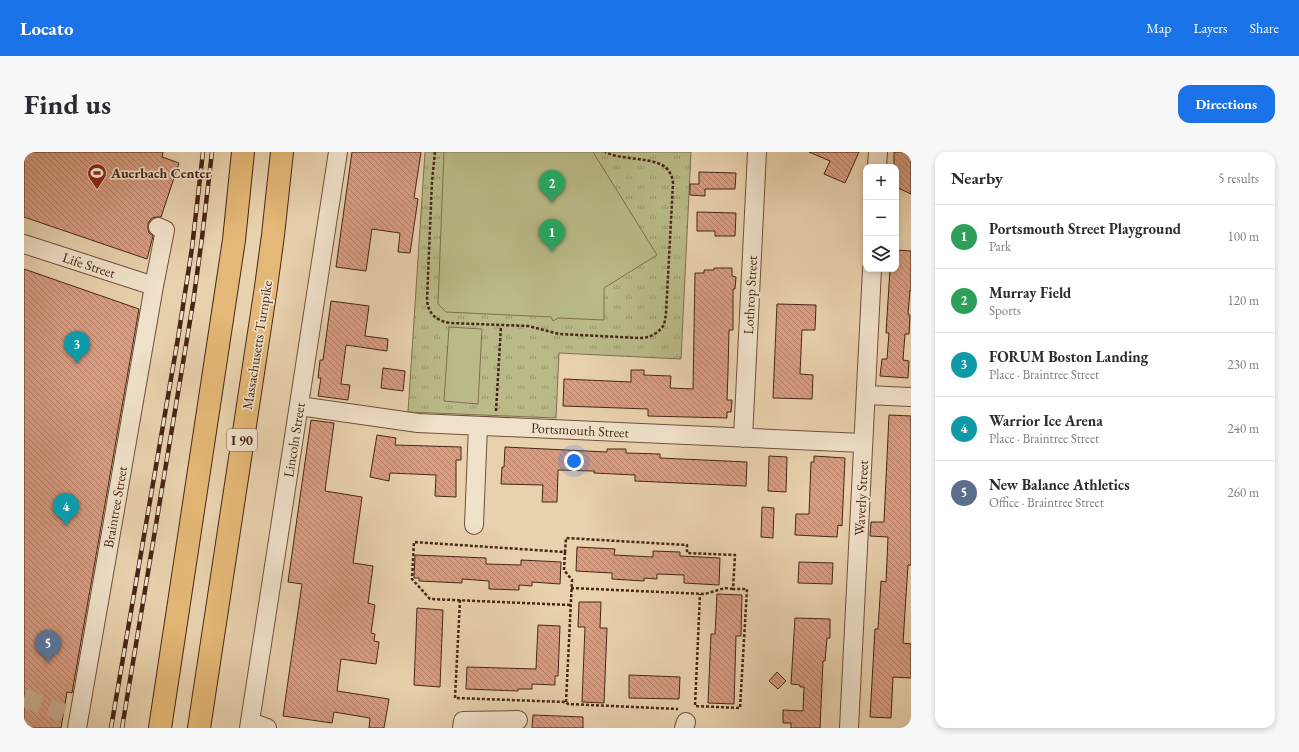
<!DOCTYPE html>
<html lang="en">
<head>
<meta charset="utf-8">
<style>
	:root { --surface:#fff; --page:#f7f7f7; --text:#2b2b33; --muted:#7c7c81; --line:#e1e1e2; --accent:#1a73e8 }
	body { margin:0; font-family:"EB Garamond",serif; background:var(--page); color:var(--text) }
	.controls { position:absolute; right:12px; top:12px; display:grid; overflow:hidden; border-radius:8px; box-shadow:0 2px 6px #0003 }
	.controls button { width:36px; height:36px; display:grid; place-items:center; padding:0; border:0; border-bottom:1px solid var(--line); background:var(--surface); color:var(--text); font:20px sans-serif }
	.you { position:absolute; left:550px; top:309px; width:14px; height:14px; margin:-10px; border:3px solid #fff; border-radius:50%; background:#1a73e8; box-shadow:0 0 0 6px #1a73e833 }
	.badge { display:grid; place-items:center; width:26px; height:26px; border-radius:50%; background:var(--accent); color:#fff; font-size:13px; font-weight:700 }
	.pin { position:absolute; translate:-50% -33px; filter:drop-shadow(0 1px 2px #0008) }
	.pin::after { content:''; position:absolute; top:21px; width:14px; height:12px; background:inherit; clip-path:polygon(0 0,100% 0,50% 100%) }
	.list { margin:0; padding:0; list-style:none }
	h2 { display:flex; justify-content:space-between; align-items:center; height:52px; margin:0; padding:0 16px; font-size:17px }
	h2 small { font-size:13px; font-weight:400; color:var(--muted) }
	.list li { display:grid; grid-template-columns:26px 1fr auto; gap:12px; align-items:center; box-sizing:border-box; height:64px; padding:0 16px; border-top:1px solid var(--line) }
	.list b { display:block; font-size:15px; white-space:nowrap }
	.list p { margin:0; font-size:13px; white-space:nowrap; color:var(--muted) }
	.list em { font-size:13px; font-style:normal; color:var(--muted) }
	.icon { flex:none; width:22px; height:22px; fill:none; stroke:currentColor; stroke-width:2; stroke-linecap:round; stroke-linejoin:round }
	.map { position:relative; flex:none; width:887px; height:576px; overflow:hidden; border-radius:12px }
	header { display:flex; align-items:center; gap:24px; box-sizing:border-box; height:56px; padding:0 20px; background:var(--accent); color:#fff }
	header strong { font-size:19px }
	nav { display:flex; gap:22px; margin-inline-start:auto; font-size:14px }
	.intro { display:flex; align-items:center; justify-content:space-between; box-sizing:border-box; height:96px; padding:0 24px }
	h1 { margin:0; font-size:28px }
	.button { padding:10px 18px; border-radius:12px; background:var(--accent); color:#fff; font-size:14px; font-weight:700 }
	main { display:flex; gap:24px; padding:0 24px }
	aside { flex:1; background:var(--surface); border-radius:12px; box-shadow:0 2px 6px #0003 }
	.map>svg:first-child { display:block }
	.park { fill:url(#park-tufts); stroke:#80704e }
	.pitch { fill:#b9ba88; stroke:#80704e }
	.building { fill:url(#building-back-hatch); stroke:#472615 }
	.lines { fill:none; stroke-linecap:round; stroke-linejoin:round }
	.minor-tunnel { stroke:#c8af8f; stroke-width:18; stroke-dasharray:18 9; stroke-linecap:butt }
	.minor-casing { stroke:#6f513b; stroke-width:20 }
	.highway-casing { stroke:#472615; stroke-width:24 }
	.path { stroke:#472615; stroke-width:2.5; stroke-dasharray:3 2; stroke-linecap:butt }
	.minor { stroke:#f0e1ca; stroke-width:18 }
	.highway { stroke:#e4b876; stroke-width:22 }
	.rail-casing { stroke:#472615; stroke-width:4.5 }
	.rail { stroke:#f0e1ca; stroke-width:3; stroke-dasharray:9; stroke-linecap:butt }
	.labels { text-anchor:middle; stroke-width:3.5; stroke-linejoin:round; paint-order:stroke }
	.shield { fill:#f0e1ca; stroke:#7a5e4b; stroke-width:1 }
	.shield-label { font-size:13px; font-weight:bold; fill:#472615 }
	.poi-label { font-size:14px; font-weight:bold; fill:#472615; stroke:#f0e1ca; text-anchor:start }
	.street-label { font-size:14px; fill:#472615; stroke:#f0e1ca }
</style>
</head>
<body>
<header>
<strong>Locato</strong>
<nav><a>Map</a><a>Layers</a><a>Share</a></nav>
</header>
<div class="intro"><h1>Find us</h1><a class="button">Directions</a></div>
<main>
<div class="map">
<svg width="887" height="576" viewBox="0 0 887 576">
	<defs>
		<pattern id="park-tufts" width="24" height="20" patternUnits="userSpaceOnUse"><rect width="24" height="20" fill="#b9ba88"/><path d="M3 7l-1-3M5 7V3M7 7l1-3M15 17l-1-3M17 17v-4M19 17l1-3" fill="none" stroke="#98976e"/></pattern>
		<pattern id="building-back-hatch" width="6" height="6" patternUnits="userSpaceOnUse"><rect width="6" height="6" fill="#d99c81"/><path d="M-1 5l2 2M0 0l6 6M5-1l2 2" fill="none" stroke="#b27f68"/></pattern>
	</defs>
	<rect width="100%" height="100%" fill="#e8d1ad"/>
	<filter id="stains"><feTurbulence type="fractalNoise" baseFrequency=".005" numOctaves="4"/><feColorMatrix values="0 0 0 0 .2 0 0 0 0 .09 0 0 0 0 .02 0 0 0 .5 -.17"/></filter>
	<radialGradient id="worn" r=".72"><stop offset=".6" stop-color="#630" stop-opacity="0"/><stop offset="1" stop-color="#630" stop-opacity=".3"/></radialGradient>
	<!-- park -->
	<path class="park" d="M401 0H667L657 207 535 201 532 266 384 260Z"/>
	<!-- pitch -->
	<path class="pitch" d="M420 0H569L633 103 580 136V168L534 166 529 169 527 165 422 160 414 152Z
		M425 175 458 177 454 252 420 249Z"/>
	<!-- building -->
	<path class="building" d="M0 0H139L138 5 155 11 137 65H132L128 66 124 71V77L125 81 129 84 123 107 0 65Z
		M328 0H397L390 46 394 47 386 101 374 100 376 81 348 77 342 119 312 115Z
		M785 0H835L821 31 800 22 806 9Z
		M870 0H887V42L872 35V15H870Z
		M675 20 712 21 711 37H681V44L666 43V32H675Z
		M673 60 712 61 711 84H691V79H673Z
		M872 98 887 99V139L886 138 884 162 886 163 885 182H881L879 208 885 209 884 226 856 224 858 207H863L865 181H862L866 117H872Z
		M690 116H708V124L712 125 711 137H709V178H705L704 220 703 248H708L707 260H703V266L624 264V257L539 254 540 227 607 230V218H620V223L647 224 646 236 669 237 671 121H680V118H690Z
		M0 117 115 157 48 541 43 540 37 576H0Z
		M307 149 345 154 341 184 364 187 363 199 322 193 317 232 326 233 324 248 294 244 297 226H294L296 208H299Z
		M753 152 792 153 791 178H778L776 222 789 223 788 247 749 246Z
		M359 216 381 219 379 239 357 236Z
		M865 263 887 264V413H884L879 491 887 492V526L869 525 867 566 846 565 851 477H854L857 429 862 430 864 385 846 384 847 370H860Z
		M287 268 310 271 301 339 338 345 329 411 349 414 344 451 351 453 347 481 351 482 350 489 355 490 352 512 317 507 313 539 365 547 360 576H345L346 566 310 560 308 571 259 564 278 432 264 430Z
		M353 283 372 286 371 293 437 295V308H432V345L411 344 412 323 366 321 365 329 346 325Z
		M481 295 583 300V297H602V301L636 302V306L723 310 722 334 611 329V323L570 321V319L534 318 533 350H518L519 333 477 332 478 315H480Z
		M745 304 763 305 762 340 744 339Z
		M790 304 821 306 818 374 814 373 813 385 771 383 772 362H785L787 310H790Z
		M738 355 750 356 749 386 737 385Z
		M553 395 591 397 590 403 629 405V399L656 400V404L696 406 695 433 660 431V423L633 422V427L620 426V429L588 427V421L552 419Z
		M391 403 462 406V412L497 413V408L537 410 536 432 508 430V434L495 433V438L465 437V429L438 427V431L395 429V426H390Z
		M775 410 809 411 808 432 774 431Z
		M693 442 718 443 717 484H712L710 552 684 551 687 482H691Z
		M555 450H577L576 476H583L580 551 558 550 561 475H554Z
		M393 456 419 458 416 535 390 533Z
		M771 466 806 467V486H803L801 509H799L796 576H767V571H759V558L779 559 780 535H776V533L767 532Z
		M514 473 536 474 534 524H531V533L508 532V537H494V539L442 537 443 515 512 517Z
		M753 520 762 529 754 537 745 529Z
		M605 523 656 525 655 547 605 546Z
		M509 563 559 565V576H508Z"/>
	<g class="lines">
		<!-- minor-tunnel -->
		<path class="minor-tunnel" d="M0 546 40 561"/>
		<!-- minor casing -->
		<g class="minor-casing">
			<path id="minor" d="M853 15 854 0
				M0 92 130 134
				M842 243 887 245
				M275 254 394 271 839 291
				M719 286 733 0
				M450 373 454 274
				M226 570 243 576
				M53 576 130 134 141 78 134 75
				M225 576 314 0
				M438 576 439 569 494 568
				M660 576 662 570
				M825 576 848 117"/>
		</g>
		<!-- highway casing -->
		<g class="highway-casing">
			<path id="highway" d="M136 576 210 88 219 0
				M175 576 242 135 249 83 258 0"/>
		</g>
		<!-- path -->
		<path class="path" d="M411 0 408 29 403 148C404 162 413 169 426 171L504 174 535 182 616 186 625 185 634 180 640 173 642 162 649 31C646 0 606 12 581 0
			M472 259 477 174
			M541 400 540 418 548 428 542 550
			M547 436 681 442 701 436 709 437
			M436 448 431 546 542 550 544 552 654 557
			M546 453 406 447 388 427 390 390 541 400 542 386 663 393V401L711 403 709 437H723L716 556 671 554 676 442"/>
		<!-- minor -->
		<use href="#minor" class="minor"/>
		<!-- highway -->
		<use href="#highway" class="highway"/>
		<!-- rail casing -->
		<g class="rail-casing">
			<path id="rail" d="M87 576 154 186 168 96 179 0
				M98 576 169 151 178 86 188 0"/>
		</g>
		<!-- rail -->
		<use href="#rail" class="rail"/>
	</g>
	<!-- icons -->
	<defs>
		<g id="stadium-pin" transform="scale(1)"><path d="M0 17L-7.5 6A9.5 9.5 0 1 1 7.5 6Z" fill="#8f2418" stroke="#f0e1ca"/><path d="M0-5a6.5 5 0 1 0 0 10a6.5 5 0 1 0 0-10ZM-3.5-1.8h7v3.6h-7Z" fill="#fff"/></g>
	</defs>
	<g fill-rule="evenodd">
		<use href="#stadium-pin" x="73" y="21"/>
	</g>
	<g class="labels">
		<!-- shield labels -->
		<rect class="shield" x="203" y="277" width="30" height="22" rx="3"/>
		<g class="shield-label">
			<text x="218" y="293">I 90</text>
		</g>
		<!-- poi labels -->
		<g class="poi-label">
			<text x="87" y="26">Auerbach Center</text>
		</g>
		<!-- street labels -->
		<g class="street-label">
			<text transform="translate(65 113) rotate(18)" y="5">Life Street</text>
			<text transform="translate(726 143) rotate(-87)" y="5">Lothrop Street</text>
			<text transform="translate(233 193) rotate(-81)" y="5">Massachusetts Turnpike</text>
			<text transform="translate(556 278) rotate(3)" y="5">Portsmouth Street</text>
			<text transform="translate(270 288) rotate(-81)" y="5">Lincoln Street</text>
			<text transform="translate(837 346) rotate(-87)" y="5">Waverly Street</text>
			<text transform="translate(91 355) rotate(-80)" y="5">Braintree Street</text>
		</g>
	</g>
	<rect width="100%" height="100%" filter="url(#stains)"/>
	<rect width="100%" height="100%" fill="url(#worn)"/>
</svg>
<div class="controls">
<button>+</button>
<button>−</button>
<button><svg class="icon" aria-label="layers" viewBox="0 0 24 24"><path d="M12 4l9 5-9 5-9-5zM3 14l9 5 9-5"/></svg></button>
</div>
<div class="you"></div>
<div class="pin badge" style="left:528px;top:100px;background:#2e9e5b">1</div>
<div class="pin badge" style="left:528px;top:51px;background:#2e9e5b">2</div>
<div class="pin badge" style="left:53px;top:212px;background:#0f9aa8">3</div>
<div class="pin badge" style="left:42px;top:374px;background:#0f9aa8">4</div>
<div class="pin badge" style="left:24px;top:511px;background:#5c6f8a">5</div>
</div>
<aside>
<h2>Nearby<small>5 results</small></h2>
<ul class="list">
<li><span class="badge" style="background:#2e9e5b">1</span><div><b>Portsmouth Street Playground</b><p>Park</p></div><em>100 m</em></li>
<li><span class="badge" style="background:#2e9e5b">2</span><div><b>Murray Field</b><p>Sports</p></div><em>120 m</em></li>
<li><span class="badge" style="background:#0f9aa8">3</span><div><b>FORUM Boston Landing</b><p>Place · Braintree Street</p></div><em>230 m</em></li>
<li><span class="badge" style="background:#0f9aa8">4</span><div><b>Warrior Ice Arena</b><p>Place · Braintree Street</p></div><em>240 m</em></li>
<li><span class="badge" style="background:#5c6f8a">5</span><div><b>New Balance Athletics</b><p>Office · Braintree Street</p></div><em>260 m</em></li>
</ul>
</aside>
</main>
</body>
</html>
